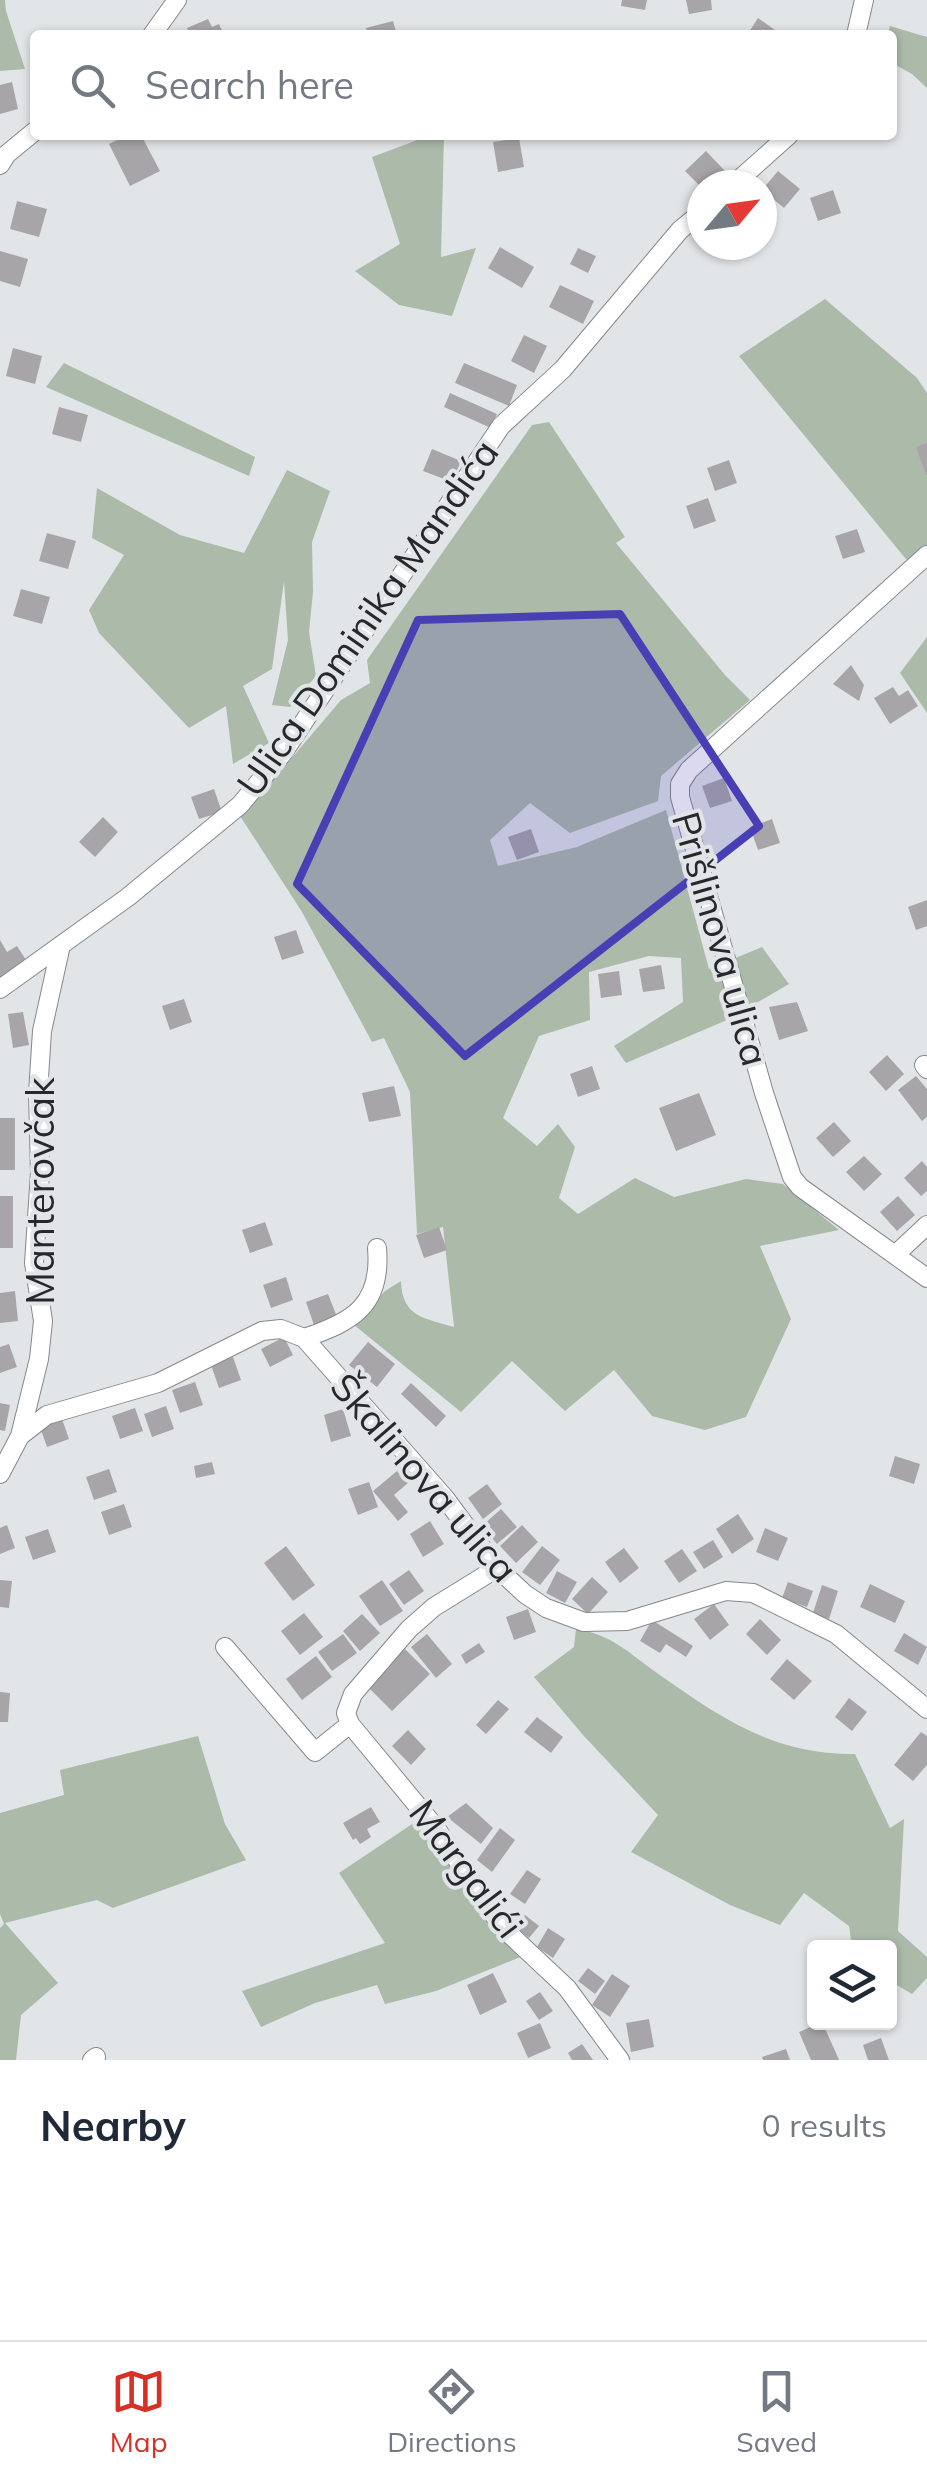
<!DOCTYPE html>
<html lang="en">
<head>
<meta charset="utf-8">
<style>
	:root { --surface:#fff; --page:#f6f6f7; --text:#1f2937; --muted:#747a83; --line:#e0e1e3; --accent:#d93025 }
	body { margin:0; font-family:Mulish,sans-serif; background:var(--page); color:var(--text) }
	.controls { position:absolute; right:30px; bottom:30px; display:grid; overflow:hidden; border-radius:10px; box-shadow:0 2px 8px #0004 }
	.controls button { width:90px; height:90px; display:grid; place-items:center; padding:0; border:0; border-bottom:2px solid var(--line); background:var(--surface); color:var(--text); font:50px sans-serif }
	.compass { position:absolute; left:687px; top:170px; width:90px; height:90px; border-radius:50%; background:var(--surface); box-shadow:0 2px 8px #0004; rotate:61deg }
	.list { margin:0; padding:0; list-style:none }
	h2 { display:flex; justify-content:space-between; align-items:center; height:130px; margin:0; padding:0 40px; font-size:42px }
	h2 small { font-size:32px; font-weight:400; color:var(--muted) }
	.icon { flex:none; width:55px; height:55px; fill:none; stroke:currentColor; stroke-width:2; stroke-linecap:round; stroke-linejoin:round }
	.map { position:relative; flex:none; width:927px; height:2060px; overflow:hidden }
	.search { position:absolute; background:var(--surface); box-shadow:0 2px 8px #0004; left:30px; right:30px; top:30px; height:110px; display:flex; align-items:center; gap:25px; box-sizing:border-box; padding:0 35px; border-radius:10px; color:var(--muted); font-size:38px }
	.sheet { height:280px; background:var(--surface) }
	nav { display:flex; justify-content:space-around; align-items:center; box-sizing:border-box; height:140px; border-top:2px solid var(--line); background:var(--surface); font-size:28px; color:var(--muted) }
	nav a { display:grid; justify-items:center; gap:5px }
	nav .on { color:var(--accent) }
	.map>svg:first-child { display:block }
	.green { fill:#acbaaa }
	.building { fill:#a8a5a8 }
	.lines { fill:none; stroke-linecap:round; stroke-linejoin:round }
	.minor-casing { stroke:#85888b; stroke-width:20 }
	.minor { stroke:#fff; stroke-width:18 }
	.marked { fill:#493fb5; fill-opacity:0.2; stroke:#493fb5; stroke-width:8; stroke-linejoin:round }
	.labels { text-anchor:middle; stroke-width:8; stroke-linejoin:round; paint-order:stroke }
	.street-label { font-size:38px; fill:#27282a; stroke:#e2e5e8 }
</style>
</head>
<body>
<div class="map">
<svg width="927" height="2060" viewBox="0 0 927 2060">
	<rect width="100%" height="100%" fill="#e2e5e8"/>
	<!-- green -->
	<path class="green" d="M0 0H5L6 11 25 69 0 71Z
		M890 26 927 37V88L912 74 892 63V35H887Z
		M431 135H444L441 257 476 248 452 316 399 305 355 271 400 244 372 157Z
		M825 299 917 378 927 393V549L910 564 739 356Z
		M64 363 255 457 249 476 46 387Z
		M549 422 625 537 616 543 725 675 750 700 661 776 658 801 570 833 530 803 490 840 498 866 577 847 666 810 709 969 762 947 789 984 727 1020 626 1063 614 1046 683 1002 681 958 649 956 589 972 590 1020 539 1036 503 1118 537 1146 558 1124 575 1147 559 1198 578 1214 635 1178 674 1197 746 1179 783 1184 839 1230 760 1246 791 1319 746 1417 705 1430 652 1416 614 1370 565 1411 512 1361 461 1412 353 1324 385 1291 401 1281C402 1317 424 1318 454 1327L443 1227 417 1234 410 1092 384 1038 372 1042 302 912 233 805 256 800 341 700 370 683 367 660 532 425Z
		M287 470 330 491 312 542 313 592 309 632 316 676 290 707 272 705 288 640 284 581 272 669 243 686 269 743 233 764 226 706 189 728 99 633 89 610 124 555 92 538 97 488 180 535 244 553Z
		M927 637V713L900 673Z
		M576 1629C611 1634 629 1653 657 1673 721 1718 774 1755 855 1754L890 1828 904 1819 898 1931 927 1957V1978L912 1994 890 1981V1948L852 1947 849 1926 804 1893 780 1925 730 1905 631 1852 658 1815 583 1735 534 1677 574 1647Z
		M198 1736 225 1824 246 1860 113 1908 97 1900 5 1923 58 1983 21 2015 16 2060H0V1928L4 1924 0 1914V1813L64 1795 60 1770Z
		M421 1818 523 1956 436 1991 385 2004 377 1985 315 2003 261 2027 242 1991 385 1943 339 1873Z"/>
	<!-- building -->
	<path class="building" d="M622 0H647L645 10 621 6Z
		M686 0H711L712 10 689 14Z
		M758 18 782 35H747Z
		M208 19 212 27 219 24 224 35H190L187 28Z
		M393 21 397 35H368L366 28Z
		M12 82 18 109 0 114V85Z
		M127 135H141L160 171 130 186 109 144Z
		M519 138 524 167 498 172 493 142Z
		M706 151 725 171 711 185H702V188L685 171Z
		M778 171 800 189 784 208 762 190Z
		M833 190 841 213 818 221 810 198Z
		M17 201 47 209 39 237 10 229Z
		M727 245H752L754 251 732 259Z
		M500 247 534 267 522 288 488 268Z
		M578 248 596 256 588 273 570 264Z
		M0 251 28 259 20 287 0 281Z
		M560 285 594 301 583 324 549 307Z
		M524 335 547 346 534 373 511 361Z
		M13 348 42 356 35 384 6 376Z
		M464 363 517 385 509 406 455 383Z
		M450 393 497 414 491 428 444 407Z
		M59 407 88 415 81 442 52 434Z
		M927 443V475H926L916 447Z
		M432 449 461 461 452 482 423 471Z
		M729 460 737 483 715 491 707 468Z
		M708 498 716 521 694 529 686 506Z
		M857 529 865 552 843 559 835 536Z
		M47 533 76 541 68 569 39 561Z
		M21 589 50 597 42 624 13 616Z
		M851 665 864 685 859 701 833 684Z
		M893 687 899 696 908 690 918 706 890 724 874 698Z
		M724 778 732 801 710 808 702 786Z
		M214 789 222 812 199 819 191 797Z
		M103 817 118 832 95 857 79 842Z
		M772 819 780 843 758 850 750 827Z
		M531 829 539 852 517 860 508 837Z
		M927 900V926L916 930 908 907Z
		M296 930 304 953 282 960 274 937Z
		M0 940 7 952 17 946 28 963 0 981Z
		M661 965 665 989 643 992 639 969Z
		M619 971 622 995 601 998 598 974Z
		M184 999 192 1022 170 1030 162 1006Z
		M797 1002 808 1031 779 1040 769 1007Z
		M23 1012 29 1045 13 1048 8 1014Z
		M887 1055 904 1074 886 1091 869 1072Z
		M592 1066 600 1089 578 1097 570 1074Z
		M916 1076 927 1089V1117L922 1121 898 1090Z
		M394 1086 401 1116 369 1122 362 1093Z
		M699 1093 716 1135 676 1151 659 1108Z
		M0 1118H15V1170H0Z
		M834 1122 851 1141 833 1157 816 1138Z
		M864 1156 882 1174 864 1191 846 1172Z
		M922 1161 927 1167V1191L921 1196 904 1178Z
		M0 1196H13V1248H0Z
		M898 1196 915 1215 897 1231 880 1212Z
		M265 1222 273 1245 250 1253 242 1230Z
		M439 1227 447 1250 424 1258 416 1235Z
		M286 1277 293 1300 271 1308 263 1285Z
		M15 1291 18 1321 0 1323V1293Z
		M328 1294 337 1317 314 1325 306 1302Z
		M284 1337 293 1355 270 1367 261 1349Z
		M368 1342 395 1364 377 1387 349 1365Z
		M9 1344 17 1367 0 1373V1347Z
		M233 1357 241 1380 219 1388 211 1365Z
		M195 1382 203 1405 180 1413 172 1390Z
		M411 1383 446 1416 436 1427 401 1394Z
		M0 1403 10 1405 5 1431 0 1430Z
		M166 1406 174 1429 152 1437 144 1414Z
		M135 1408 143 1431 120 1439 112 1416Z
		M343 1409 351 1436 331 1442 324 1415Z
		M61 1416 69 1439 47 1447 39 1424Z
		M895 1456 920 1464 914 1484 889 1476Z
		M212 1462 215 1474 196 1478 194 1466Z
		M109 1469 117 1492 94 1500 86 1477Z
		M397 1471 408 1483 394 1495 408 1512 398 1521 373 1491Z
		M369 1482 378 1507 358 1515 348 1489Z
		M487 1484 502 1504 483 1519 468 1498Z
		M124 1504 132 1527 109 1535 101 1512Z
		M501 1509 517 1527 497 1544 482 1526Z
		M738 1514 754 1539 732 1554 716 1529Z
		M430 1521 444 1544 423 1557 410 1534Z
		M7 1525 15 1548 0 1554V1528Z
		M522 1525 538 1542 516 1563 500 1546Z
		M765 1528 788 1538 778 1561 756 1552Z
		M48 1529 56 1552 33 1560 25 1537Z
		M713 1540 723 1557 704 1569 693 1552Z
		M286 1546 315 1585 293 1601 264 1563Z
		M542 1546 560 1560 540 1585 522 1572Z
		M624 1548 639 1568 620 1583 605 1562Z
		M682 1549 697 1571 679 1583 664 1561Z
		M409 1570 424 1591 404 1605 389 1584Z
		M557 1571 577 1582 565 1603 546 1593Z
		M592 1577 608 1592 588 1614 572 1599Z
		M0 1580 12 1581 9 1608 0 1607Z
		M382 1580 403 1611 380 1626 359 1596Z
		M788 1582 813 1591 807 1607 782 1598Z
		M870 1584 905 1601 895 1623 860 1607Z
		M822 1585 838 1591 829 1619 813 1613Z
		M714 1604 729 1625 710 1640 694 1619Z
		M528 1609 536 1632 514 1640 506 1617Z
		M304 1613 323 1637 300 1655 281 1631Z
		M362 1614 380 1633 360 1651 343 1631Z
		M760 1619 781 1640 767 1655 746 1634Z
		M652 1620 693 1646 686 1657 666 1644 660 1653 640 1641Z
		M904 1633 927 1647 918 1665 894 1651Z
		M343 1634 357 1653 332 1671 318 1652Z
		M427 1634 452 1664 436 1678 411 1647Z
		M479 1643 485 1652 466 1664 461 1655Z
		M405 1649 430 1674 392 1711 367 1686Z
		M316 1656 332 1677 302 1700 286 1679Z
		M787 1659 812 1681 794 1700 770 1679Z
		M0 1692 10 1693 8 1722H0Z
		M849 1698 867 1712 852 1731 835 1717Z
		M498 1700 509 1709 486 1734 476 1725Z
		M537 1717 563 1737 551 1753 524 1732Z
		M408 1730 426 1749 411 1765 392 1746Z
		M921 1732 927 1736V1765L913 1781 894 1765Z
		M466 1803 493 1828 481 1844 447 1817Z
		M371 1807 380 1822 367 1829 371 1837 360 1844 356 1838 353 1840 343 1823Z
		M500 1828 515 1840 492 1872 477 1860Z
		M527 1870 541 1879 525 1904 510 1894Z
		M520 1911 539 1926 529 1938 510 1923Z
		M548 1928 565 1939 553 1958 537 1947Z
		M588 1968 605 1981 595 1994 578 1981Z
		M493 1973 507 2002 480 2015 467 1985Z
		M612 1974 630 1986 610 2017 592 2005Z
		M540 1992 553 2011 539 2020 526 2001Z
		M649 2019 654 2047 631 2052 626 2023Z
		M822 2022 836 2053 839 2060H811L799 2032Z
		M540 2023 551 2048 528 2058 517 2033Z
		M881 2038 889 2060H868L863 2045Z
		M582 2044 593 2060H572L568 2053Z
		M786 2049 790 2060H763L762 2057Z"/>
	<g class="lines">
		<!-- minor casing -->
		<g class="minor-casing">
			<path id="minor" d="M152 35 177 0
				M856 35 864 0
				M0 165 7 154 35 131
				M733 185 789 135
				M927 555 689 770 680 784V797L764 1093 792 1177 800 1187 927 1278
				M0 989 128 897 240 805 283 753 501 426 563 369 680 230 702 212
				M924 1065 927 1069
				M896 1254 927 1225
				M304 1338C353 1322 382 1305 377 1248
				M20 1436 47 1415 158 1383 262 1331 281 1329 304 1338 445 1498 497 1568 525 1594 546 1608 584 1622 627 1621 726 1591 753 1593 836 1634 927 1709
				M0 1474 20 1436 39 1359 43 1321 34 1263 40 1173 38 1093 42 1031 61 945
				M497 1568 434 1607 409 1629 353 1694 346 1713 350 1724 436 1828 502 1927 567 1988 620 2060
				M225 1647 315 1752 350 1724
				M92 2060 96 2057"/>
		</g>
		<!-- minor -->
		<use href="#minor" class="minor"/>
	</g>
	<!-- marked area -->
	<path class="marked" d="M620 614 759 826 465 1056 297 884 418 620Z"/>
	<g class="labels">
		<!-- street labels -->
		<g class="street-label">
			<text transform="translate(368 618) rotate(-55)" y="13">Ulica Dominika Mandića</text>
			<text transform="translate(720 939) rotate(74)" y="13">Prišlinova ulica</text>
			<text transform="translate(41 1191) rotate(-90)" y="13">Manterovčak</text>
			<text transform="translate(424 1478) rotate(49)" y="13">Škalinova ulica</text>
			<text transform="translate(466 1869) rotate(53)" y="13">Margalići</text>
		</g>
	</g>
</svg>
<div class="controls">
<button><svg class="icon" aria-label="layers" viewBox="0 0 24 24"><path d="M12 4l9 5-9 5-9-5zM3 14l9 5 9-5"/></svg></button>
</div>
<svg class="compass" viewBox="-18 -18 36 36"><path d="M0-13l5 13h-10z" fill="#e53935"/><path d="M0 13l5-13h-10z" fill="#747a83"/></svg>
<div class="search"><svg class="icon" aria-label="search" viewBox="0 0 24 24"><circle cx="10" cy="10" r="6"/><path d="M15 15l6 6"/></svg>Search here</div>
</div>
<section class="sheet">
<h2>Nearby<small>0 results</small></h2>
<ul class="list">
</ul>
</section>
<nav>
<a class="on"><svg class="icon" aria-label="map" viewBox="0 0 24 24"><path d="M3 6l6-2 6 2 6-2v14l-6 2-6-2-6 2zM9 4v14M15 6v14"/></svg>Map</a>
<a><svg class="icon" aria-label="directions" viewBox="0 0 24 24"><path d="M12 3l9 9-9 9-9-9zM9 14v-3h6M13 9l2 2-2 2"/></svg>Directions</a>
<a><svg class="icon" aria-label="saved" viewBox="0 0 24 24"><path d="M7 4h10v16l-5-4-5 4z"/></svg>Saved</a>
</nav>
</body>
</html>
